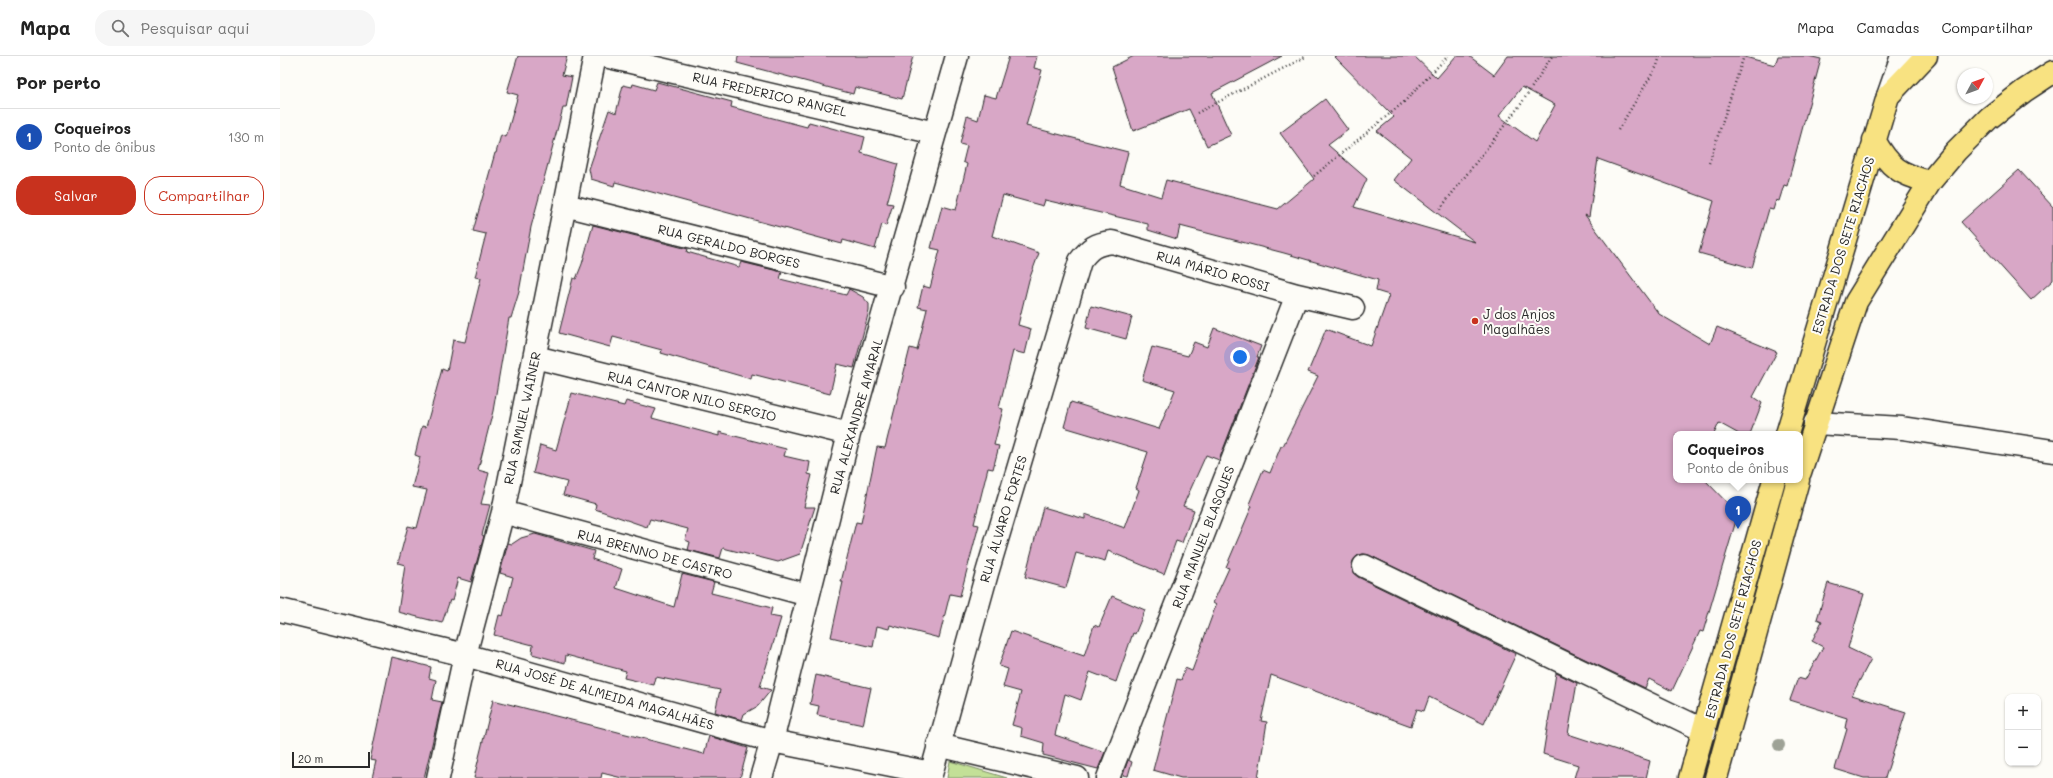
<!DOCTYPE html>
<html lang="pt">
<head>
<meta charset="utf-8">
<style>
	:root { --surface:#fff; --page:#f6f6f6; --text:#222; --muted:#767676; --line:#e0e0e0; --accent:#c8321e }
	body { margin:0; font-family:Mali,sans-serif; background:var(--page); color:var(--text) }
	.controls { position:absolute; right:12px; bottom:12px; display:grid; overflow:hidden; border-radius:8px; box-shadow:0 1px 3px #0004 }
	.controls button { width:36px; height:36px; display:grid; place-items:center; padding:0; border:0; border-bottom:1px solid var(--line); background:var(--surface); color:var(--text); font:20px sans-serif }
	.compass { position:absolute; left:1677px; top:12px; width:36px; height:36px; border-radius:50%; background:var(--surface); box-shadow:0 1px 3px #0004; rotate:49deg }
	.scale { position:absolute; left:12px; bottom:10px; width:78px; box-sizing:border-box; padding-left:4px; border:2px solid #2b2b2b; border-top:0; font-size:11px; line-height:14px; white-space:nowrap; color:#2b2b2b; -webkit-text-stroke:3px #fdfcf7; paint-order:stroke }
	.you { position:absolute; left:960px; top:301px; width:14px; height:14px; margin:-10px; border:3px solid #fff; border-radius:50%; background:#1a73e8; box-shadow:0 0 0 6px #1a73e833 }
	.badge { display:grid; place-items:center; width:26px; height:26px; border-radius:50%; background:var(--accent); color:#fff; font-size:13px; font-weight:700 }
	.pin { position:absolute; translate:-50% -33px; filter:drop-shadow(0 1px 2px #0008) }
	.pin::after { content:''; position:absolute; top:21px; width:14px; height:12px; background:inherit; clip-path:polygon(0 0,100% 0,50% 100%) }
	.popup { position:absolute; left:1393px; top:375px; width:130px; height:52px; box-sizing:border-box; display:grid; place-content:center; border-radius:8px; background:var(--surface); filter:drop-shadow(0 1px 3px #0005); font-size:13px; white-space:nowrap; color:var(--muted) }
	.popup b { font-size:15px; color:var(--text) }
	.popup::after { content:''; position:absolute; left:50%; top:100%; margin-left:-8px; border:8px solid transparent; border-top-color:var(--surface) }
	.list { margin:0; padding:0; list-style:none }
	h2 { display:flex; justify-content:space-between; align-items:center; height:52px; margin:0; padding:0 16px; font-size:17px }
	h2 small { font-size:13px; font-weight:400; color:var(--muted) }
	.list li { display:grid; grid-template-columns:26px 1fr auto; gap:12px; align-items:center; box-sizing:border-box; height:56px; padding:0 16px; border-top:1px solid var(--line) }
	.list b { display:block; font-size:15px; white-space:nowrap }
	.list p { margin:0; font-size:13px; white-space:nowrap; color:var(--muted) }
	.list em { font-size:13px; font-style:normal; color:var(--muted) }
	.actions { display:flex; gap:8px; padding:12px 16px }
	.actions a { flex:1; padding:9px 0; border:1px solid var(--accent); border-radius:16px; text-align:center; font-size:14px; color:var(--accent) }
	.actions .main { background:var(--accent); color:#fff }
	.icon { flex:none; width:22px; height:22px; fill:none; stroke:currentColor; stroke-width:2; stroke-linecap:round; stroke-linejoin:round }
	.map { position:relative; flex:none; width:1773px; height:722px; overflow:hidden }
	header { display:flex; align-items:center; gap:24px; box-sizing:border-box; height:56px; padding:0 20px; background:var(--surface); border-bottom:1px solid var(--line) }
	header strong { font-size:19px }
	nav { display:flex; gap:22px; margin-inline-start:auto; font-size:14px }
	.search { width:280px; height:36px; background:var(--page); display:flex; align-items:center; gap:10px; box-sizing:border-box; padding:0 14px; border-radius:16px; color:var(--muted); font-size:15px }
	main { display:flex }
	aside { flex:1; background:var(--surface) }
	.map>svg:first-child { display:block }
	.green { fill:#c3e097; stroke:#778661 }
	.building { fill:#d8a7c6; stroke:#2b2b2b; fill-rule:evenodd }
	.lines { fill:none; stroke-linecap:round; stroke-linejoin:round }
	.minor-casing { stroke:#2b2b2b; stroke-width:25 }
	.major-casing { stroke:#2b2b2b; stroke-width:25 }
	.path { stroke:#2b2b2b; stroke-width:2.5; stroke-dasharray:1 3; stroke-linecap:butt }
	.minor { stroke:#fdfcf7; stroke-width:22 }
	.major { stroke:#f8e281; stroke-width:22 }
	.tree { fill:#9ea296 }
	.poi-dot { fill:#c8321e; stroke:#fdfcf7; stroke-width:1.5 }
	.labels { text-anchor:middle; stroke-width:4; stroke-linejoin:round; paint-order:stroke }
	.street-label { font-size:13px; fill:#2b2b2b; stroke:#fdfcf7 }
	.poi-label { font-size:13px; fill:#2b2b2b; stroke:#fdfcf7; text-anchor:start }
</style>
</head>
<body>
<header>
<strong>Mapa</strong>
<div class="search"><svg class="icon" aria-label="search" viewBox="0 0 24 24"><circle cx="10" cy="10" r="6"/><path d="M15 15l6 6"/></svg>Pesquisar aqui</div>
<nav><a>Mapa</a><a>Camadas</a><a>Compartilhar</a></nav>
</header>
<main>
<aside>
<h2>Por perto<small></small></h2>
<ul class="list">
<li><span class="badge" style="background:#1a4fb4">1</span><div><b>Coqueiros</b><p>Ponto de ônibus</p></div><em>130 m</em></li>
</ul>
<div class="actions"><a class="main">Salvar</a><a>Compartilhar</a></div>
</aside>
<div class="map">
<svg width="1773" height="722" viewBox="0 0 1773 722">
	<rect width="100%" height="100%" fill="#fdfcf7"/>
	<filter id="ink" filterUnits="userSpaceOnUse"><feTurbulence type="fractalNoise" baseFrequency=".025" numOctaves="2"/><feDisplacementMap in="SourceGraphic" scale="8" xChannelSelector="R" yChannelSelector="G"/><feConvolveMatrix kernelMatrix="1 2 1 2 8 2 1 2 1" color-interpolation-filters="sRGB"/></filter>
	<g filter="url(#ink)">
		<!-- green -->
		<path class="green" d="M670 705 727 722H667Z"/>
		<!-- building -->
		<path class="building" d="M238 0H287L282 19 292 21 286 52H283L251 171 239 236 231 262H229L213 355 198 414 209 417 201 448 210 449 202 479 204 480 191 526 178 522 172 545 170 544 162 567 118 556 125 509 118 507 128 470 137 472 147 434 132 431 140 401 135 399 142 370 146 371 162 313 167 315 173 284 185 286 201 222 195 221 206 178 193 175 215 97H216L221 79 226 81 238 39 227 36Z
			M458 0H633L622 43 575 31 573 38 457 7Z
			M729 0H757L754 12 762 14 746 70 848 96 840 128 881 141 886 124 998 153 1034 123 1000 77 1045 43 1068 74 1048 89 1087 123 1074 151 1195 186 1114 124 1131 102 1097 75 1114 61 1054 0H1134L1157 22 1176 0H1189L1214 19 1228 0H1461L1495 9 1498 0H1528L1541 3 1507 130 1504 129 1499 145 1496 144 1493 154 1489 153 1472 212 1419 197 1434 145 1318 103 1309 161 1305 159 1379 258 1430 288 1437 271 1497 296 1473 341 1482 347 1470 378H1459L1439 367 1434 378H1396V424H1425L1458 458 1423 576 1420 575 1392 635 1369 623 1365 632 1089 499 1083 498 1077 500 1073 505 1072 511 1073 517 1078 521 1236 598 1204 668 1149 641 1144 655 1137 653 1131 670 991 619 981 665 987 666 978 722H901L873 714 897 623 901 624 905 612 912 615 936 549 933 547 949 512 946 511 972 450 969 448 983 414 990 417 1001 390H1003L1038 320 1028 316 1046 273 1091 290 1109 239 1096 235 1098 224 1004 197 900 170 897 183 868 174V168L765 144 763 150 723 139 712 180 759 197 749 224 738 269 751 273 745 298 733 295 719 352 723 353 714 389 719 390 713 413 708 412 694 468 699 469 680 540 670 538 659 582 610 569 609 573 597 570 593 591 551 581 563 526H561L576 466 581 467 597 391 605 392 630 292 637 294 647 253 638 251 643 230 650 232 660 194 651 192 662 150 676 154 687 108 683 106 687 90 680 88 687 60 698 64 704 39 716 42ZM1242 31 1275 49 1255 86 1219 60Z
			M854 0H1002L932 37 951 79 927 90 909 53 853 75 832 11Z
			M377 26 452 46 451 51 527 71 529 66 585 81 581 97 618 108 607 147 613 148 606 170 602 168 595 193 563 184 562 188 335 126 334 130 311 123 309 113 329 54 336 57 343 29 352 31 353 28 374 34Z
			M1739 114 1773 151V224L1751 244 1681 166Z
			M313 169 408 193 407 196 459 211 461 206 502 216 500 223 566 239 569 233 583 241 589 248V255L574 312 557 308 550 338 472 318 471 323 381 297 382 294 333 281 330 291 279 277 293 222 296 223 302 208Z
			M811 250 852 261 846 283 806 272Z
			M934 272 981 290 977 301H979L939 404 926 399 903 450 914 454 902 487 896 485 884 518 828 495 825 505 796 497 786 532 745 521 763 451 805 463V458L845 472 859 434 856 432 868 396 784 371 791 346 879 373 895 334 862 324 872 291 908 300 914 286 927 291Z
			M292 337 344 350 346 345 376 353 372 362 439 380V376L506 393 504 400 530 406 528 418 532 419 524 451H535L520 498 498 506 443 492 440 502 408 494 410 486 405 484 408 473 370 463 367 471 315 453 316 448 283 439 287 426 253 417 260 389 276 394Z
			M255 478 314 495 312 503 342 513 336 532 394 551 402 518 434 526 431 537 492 552 490 560 501 562 480 631 491 634 478 650 464 658 462 664 435 656 440 634 376 621 374 629 344 622 346 615 286 599 285 607 252 598 253 589 214 579 219 559 223 560 233 521 220 517 228 487 232 488 241 482Z
			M1548 527 1584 538 1568 592 1591 603 1572 639 1626 656 1605 722H1584L1555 713 1567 673 1565 672 1567 662 1510 644 1518 622 1525 624 1543 591 1532 585 1542 565 1537 563Z
			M832 540 865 554 855 578 853 577 836 626 810 616 801 644 785 638 775 679 825 696 818 713 763 699 764 687 741 680 742 672 732 669 741 636 723 631 728 613 719 610 731 575 804 600 814 569 819 571Z
			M112 601 151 611 149 622 156 624 152 644 162 646 144 722H92L96 705 90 704Z
			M1276 617 1297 627 1288 678 1370 705 1366 722H1294L1298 709 1263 698Z
			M536 619 591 632 583 669 537 659 539 650 530 648Z
			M213 644 424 698 429 680 468 692 460 722H342L322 717 321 722H194Z
			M848 704 852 706 848 720 843 719Z"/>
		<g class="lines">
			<!-- minor casing -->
			<g class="minor-casing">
				<path id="minor" d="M325 0 655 77
					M1608 40 1622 0
					M285 149 613 231
					M255 301 569 378
					M1535 367 1622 372 1773 395
					M223 456 528 539
					M1084 510 1425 675
					M0 554 185 599 492 685 651 717
					M658 689 797 722
					M158 722 185 599 223 456 315 0
					M481 722 492 685 569 378 677 0
					M650 722 707 517 800 205C810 192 815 188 832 186L1017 239 1073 252
					M828 722 1017 239"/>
			</g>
			<!-- major casing -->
			<g class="major-casing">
				<path id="major" d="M1594 84C1610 112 1619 118 1650 126
					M1507 378 1608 40 1646 0
					M1520 416 1576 246 1650 126 1676 95 1709 62 1744 35 1773 16
					M1410 722 1494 424
					M1436 722 1518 424"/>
			</g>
			<!-- path -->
			<path class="path" d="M917 57 1027 0
				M1338 74 1377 10 1380 0
				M1429 107 1464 0
				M1034 120 1124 46 1168 0
				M1160 153 1241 48 1272 0"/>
			<!-- minor -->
			<use href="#minor" class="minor"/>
			<!-- major -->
			<use href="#major" class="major"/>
		</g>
		<!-- trees -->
		<circle class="tree" cx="1499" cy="689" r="6"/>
	</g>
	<!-- markers -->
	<circle class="poi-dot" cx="1195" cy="265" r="4"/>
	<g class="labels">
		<!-- street labels -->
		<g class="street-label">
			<text transform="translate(490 38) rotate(13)" y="5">RUA FREDERICO RANGEL</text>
			<text transform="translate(1563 189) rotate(-73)" y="5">ESTRADA DOS SETE RIACHOS</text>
			<text transform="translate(449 190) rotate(14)" y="5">RUA GERALDO BORGES</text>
			<text transform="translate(933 215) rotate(16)" y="5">RUA MÁRIO ROSSI</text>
			<text transform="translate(412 340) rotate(14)" y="5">RUA CANTOR NILO SERGIO</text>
			<text transform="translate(576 360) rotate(-74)" y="5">RUA ALEXANDRE AMARAL</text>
			<text transform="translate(242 362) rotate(-78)" y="5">RUA SAMUEL WAINER</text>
			<text transform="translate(723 463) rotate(-73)" y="5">RUA ÁLVARO FORTES</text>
			<text transform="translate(923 481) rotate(-69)" y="5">RUA MANUEL BLASQUES</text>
			<text transform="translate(375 498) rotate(15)" y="5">RUA BRENNO DE CASTRO</text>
			<text transform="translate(1453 573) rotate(-75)" y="5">ESTRADA DOS SETE RIACHOS</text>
			<text transform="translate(325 638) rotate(16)" y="5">RUA JOSÉ DE ALMEIDA MAGALHÃES</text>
		</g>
		<!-- poi labels -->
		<g class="poi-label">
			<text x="1203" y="263">J dos Anjos<tspan x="1203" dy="15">Magalhães</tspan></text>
		</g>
	</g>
</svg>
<div class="controls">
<button>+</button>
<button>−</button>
</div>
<svg class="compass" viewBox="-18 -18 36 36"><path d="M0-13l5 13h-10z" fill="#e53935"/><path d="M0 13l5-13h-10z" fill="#767676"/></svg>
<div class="scale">20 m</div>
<div class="you"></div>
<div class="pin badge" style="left:1458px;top:473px;background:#1a4fb4">1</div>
<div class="popup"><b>Coqueiros</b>Ponto de ônibus</div>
</div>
</main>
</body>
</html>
